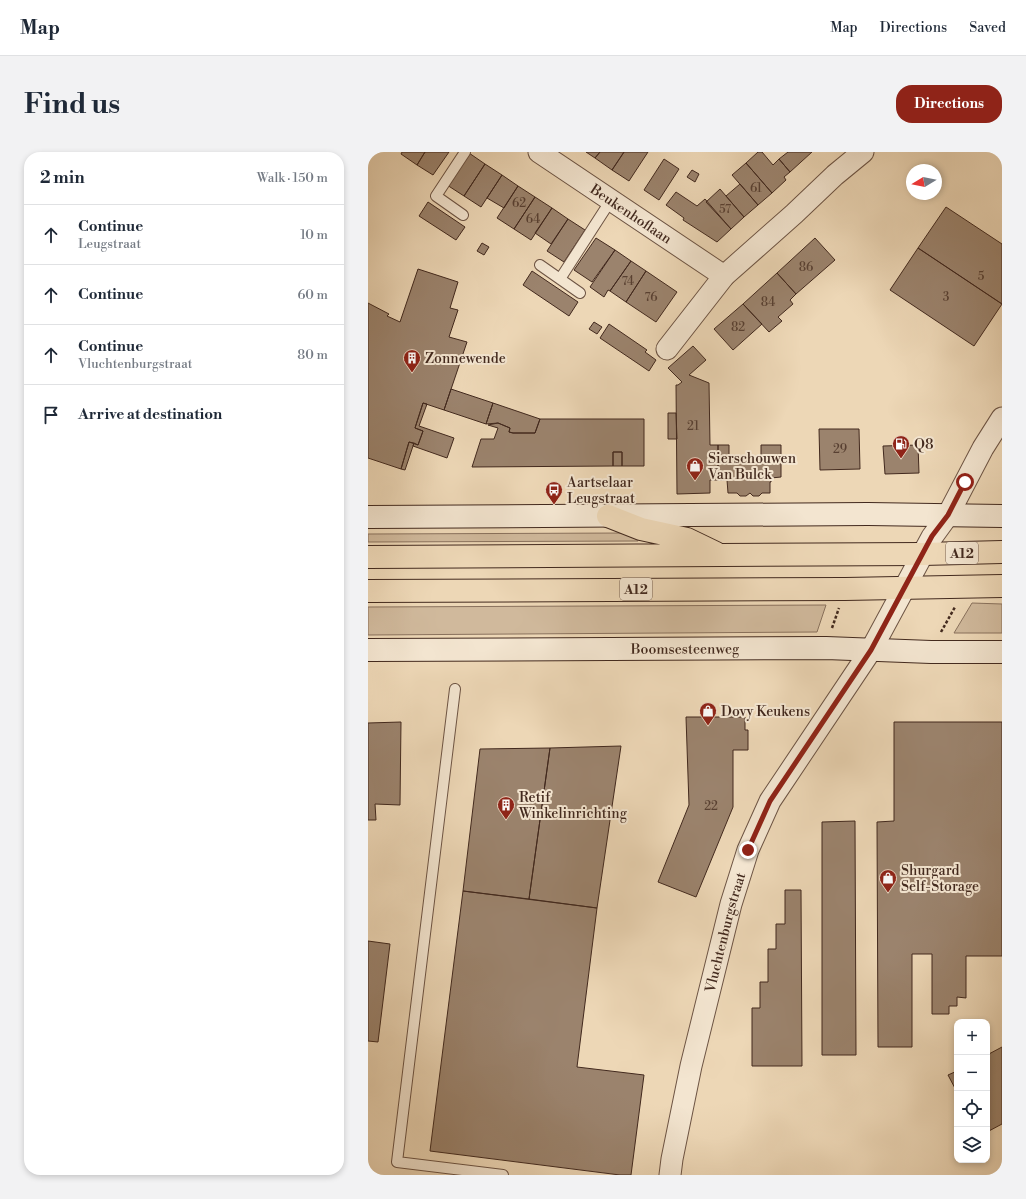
<!DOCTYPE html>
<html lang="en">
<head>
<meta charset="utf-8">
<style>
	:root { --surface:#fff; --page:#f2f2f3; --text:#1f2937; --muted:#747a83; --line:#e0e1e3; --accent:#8f2418 }
	body { margin:0; font-family:"Libre Bodoni",serif; background:var(--page); color:var(--text) }
	.controls { position:absolute; right:12px; bottom:12px; display:grid; overflow:hidden; border-radius:8px; box-shadow:0 2px 6px #0003 }
	.controls button { width:36px; height:36px; display:grid; place-items:center; padding:0; border:0; border-bottom:1px solid var(--line); background:var(--surface); color:var(--text); font:20px sans-serif }
	.compass { position:absolute; left:538px; top:12px; width:36px; height:36px; border-radius:50%; background:var(--surface); box-shadow:0 2px 6px #0003; rotate:260deg }
	.stop { position:absolute; width:12px; height:12px; margin:-9px; border:3px solid #8f2418; border-radius:50%; background:#fff }
	.stop.end { background:#8f2418; border-color:#fff; box-shadow:0 1px 4px #0008 }
	.list { margin:0; padding:0; list-style:none }
	h2 { display:flex; justify-content:space-between; align-items:center; height:52px; margin:0; padding:0 16px; font-size:17px }
	h2 small { font-size:13px; font-weight:400; color:var(--muted) }
	.list li { display:grid; grid-template-columns:26px 1fr auto; gap:12px; align-items:center; box-sizing:border-box; height:60px; padding:0 16px; border-top:1px solid var(--line) }
	.list b { display:block; font-size:15px; white-space:nowrap }
	.list p { margin:0; font-size:13px; white-space:nowrap; color:var(--muted) }
	.list em { font-size:13px; font-style:normal; color:var(--muted) }
	.icon { flex:none; width:22px; height:22px; fill:none; stroke:currentColor; stroke-width:2; stroke-linecap:round; stroke-linejoin:round }
	.map { position:relative; flex:none; width:634px; height:1023px; overflow:hidden; border-radius:16px }
	header { display:flex; align-items:center; gap:24px; box-sizing:border-box; height:56px; padding:0 20px; background:var(--surface); border-bottom:1px solid var(--line) }
	header strong { font-size:19px }
	nav { display:flex; gap:22px; margin-inline-start:auto; font-size:14px }
	.intro { display:flex; align-items:center; justify-content:space-between; box-sizing:border-box; height:96px; padding:0 24px }
	h1 { margin:0; font-size:28px }
	.button { padding:10px 18px; border-radius:16px; background:var(--accent); color:#fff; font-size:14px; font-weight:700 }
	main { display:flex; gap:24px; padding:0 24px }
	aside { flex:1; background:var(--surface); border-radius:16px; box-shadow:0 2px 6px #0003 }
	.map>svg:first-child { display:block }
	.grass { fill:#d0b99c; stroke:#89715d }
	.building { fill:#9b836d; stroke:#42291e }
	.lines { fill:none; stroke-linecap:round; stroke-linejoin:round }
	.lane-casing { stroke:#6d5444; stroke-width:12 }
	.street-casing { stroke:#6d5444; stroke-width:23 }
	.secondary-casing { stroke:#42291e; stroke-width:24 }
	.highway-casing { stroke:#42291e; stroke-width:24 }
	.path { stroke:#42291e; stroke-width:2.5; stroke-dasharray:3 2; stroke-linecap:butt }
	.lane { stroke:#f3e5d0; stroke-width:10 }
	.street { stroke:#f3e5d0; stroke-width:21 }
	.secondary { stroke:#f3e5d0; stroke-width:22 }
	.highway { stroke:#edd7b6; stroke-width:22 }
	.route { stroke:#8f2418; stroke-width:5 }
	.labels { text-anchor:middle; stroke-width:4; stroke-linejoin:round; paint-order:stroke }
	.number-label { font-size:12px; fill:#584032 }
	.shield { fill:#f3e5d0; stroke:#776153; stroke-width:1 }
	.shield-label { font-size:13px; font-weight:bold; fill:#42291e }
	.street-label { font-size:14px; fill:#42291e; stroke:#f3e5d0 }
	.poi-label { font-size:14px; fill:#42291e; stroke:#f3e5d0; text-anchor:start }
</style>
</head>
<body>
<header>
<strong>Map</strong>
<nav><a>Map</a><a>Directions</a><a>Saved</a></nav>
</header>
<div class="intro"><h1>Find us</h1><a class="button">Directions</a></div>
<main>
<aside>
<h2>2 min<small>Walk · 150 m</small></h2>
<ul class="list">
<li><svg class="icon" aria-label="ahead" viewBox="0 0 24 24"><path d="M12 20V5M6 11l6-6 6 6"/></svg><div><b>Continue</b><p>Leugstraat</p></div><em>10 m</em></li>
<li><svg class="icon" aria-label="ahead" viewBox="0 0 24 24"><path d="M12 20V5M6 11l6-6 6 6"/></svg><div><b>Continue</b></div><em>60 m</em></li>
<li><svg class="icon" aria-label="ahead" viewBox="0 0 24 24"><path d="M12 20V5M6 11l6-6 6 6"/></svg><div><b>Continue</b><p>Vluchtenburgstraat</p></div><em>80 m</em></li>
<li><svg class="icon" aria-label="arrive" viewBox="0 0 24 24"><path d="M6 21V4h12l-3 4 3 4H6"/></svg><div><b>Arrive at destination</b></div></li>
</ul>
</aside>
<div class="map">
<svg width="634" height="1023" viewBox="0 0 634 1023">
	<rect width="100%" height="100%" fill="#edd7b6"/>
	<filter id="stains"><feTurbulence type="fractalNoise" baseFrequency=".005" numOctaves="4"/><feColorMatrix values="0 0 0 0 .2 0 0 0 0 .09 0 0 0 0 .02 0 0 0 .5 -.17"/></filter>
	<radialGradient id="worn" r=".72"><stop offset=".6" stop-color="#630" stop-opacity="0"/><stop offset="1" stop-color="#630" stop-opacity=".3"/></radialGradient>
	<!-- grass -->
	<path class="grass" d="M257 381 271 383 270 389 0 390V382Z
		M604 451 634 452V481H586Z
		M458 453 449 480 0 483V455Z"/>
	<!-- building -->
	<path class="building" d="M34 0H57L49 13 33 2Z
		M57 0H81L65 23 49 13Z
		M218 0H232L227 6Z
		M232 0H256L244 18 227 6Z
		M256 0H280L261 29 244 18Z
		M390 0H394L405 13 411 7 422 20 416 25 418 28 404 41 378 11Z
		M420 0H444L422 20 411 7Z
		M101 1 117 12 96 44 79 33Z
		M296 7 311 17 291 48 276 38Z
		M378 11 404 41 390 53 364 23Z
		M117 12 134 23 113 55 96 44Z
		M324 18 331 22 327 30 319 25Z
		M134 23 150 34 136 56 119 46Z
		M372 32 390 53 376 65 358 44Z
		M150 34 167 45 146 77 129 66Z
		M352 37 376 65 363 77 338 50Z
		M308 40 329 54 337 47 363 77 349 90 315 68 316 66 298 53Z
		M167 45 184 56 163 88 146 77Z
		M60 50 97 75 88 88 51 64Z
		M578 55 634 92V152L550 96Z
		M184 56 200 67 183 92 167 81Z
		M200 67 217 78 196 110 179 99Z
		M228 86 247 98 224 130 206 118Z
		M447 86 467 108 428 142 409 121Z
		M114 91 121 95 116 103 109 99Z
		M550 96 634 152 606 194 522 138Z
		M247 98 263 109 242 139 240 138 236 145 222 135Z
		M263 109 278 119 258 150 242 139Z
		M50 117 90 130 82 156 90 158 81 185 99 190 76 258 55 251 47 276 55 279 50 293 41 290 33 317 0 306V151L21 162 19 164 32 170Z
		M164 119 210 150 201 164 155 133Z
		M278 119 309 140 288 170 258 150Z
		M409 121 428 142 422 148 425 152 410 165 414 169 401 180 375 152Z
		M375 152 394 172 365 198 346 177Z
		M226 170 234 175 229 182 221 177Z
		M241 172 279 198 277 200 288 208 281 219 232 186Z
		M325 194 338 208 321 223 341 231 342 293H350V328H342V341L309 342 308 233H310L314 230 300 216Z
		M83 237 125 251 118 272 76 258Z
		M55 251 59 252 51 274 86 286 79 306 45 294 46 291 50 293 55 279 47 276Z
		M125 251 172 267 167 281H145L141 280 142 276 130 271 118 272Z
		M300 261H308L309 287H300Z
		M172 267H276V314H254V300H245V314L104 315 113 287H126L130 276 120 273 130 271 142 276 141 280 145 281H167Z
		M451 277H491L492 317 452 318Z
		M41 290 46 291 37 318 33 317Z
		M350 293H361V309H393V293H413V325L403 326V330H402V341H394L391 344H385L382 341 378 344H372L369 341H360L359 328H350Z
		M550 293 551 321 517 322 515 294Z
		M245 300H254V314H245Z
		M318 565H377V578H380V598H365V655L328 745 290 730 321 653Z
		M33 570 32 653 7 652 8 668H0V571Z
		M526 570H634V804H598V846L589 845V854H581V862H564V802H544V895H510L509 670 526 669Z
		M253 594 229 756 161 747 182 596Z
		M182 596 161 747 95 739 112 597Z
		M487 669 488 903H454V670Z
		M417 738H433L434 914H384V856H392V830H400V797H408V772H417Z
		M95 739 229 756 209 915 276 923 263 1023H252L62 999Z
		M0 789 22 792 10 890 0 889Z
		M634 895V972L619 980V903Z
		M589 919V940L580 923Z"/>
	<g class="lines">
		<!-- lane casing -->
		<g class="lane-casing">
			<path id="lane" d="M95 63 68 44 97 0
				M172 113 212 141
				M192 127 243 48
				M87 537 29 1010 135 1023"/>
		</g>
		<!-- street casing -->
		<g class="street-casing">
			<g id="street">
				<path id="s1" d="M171 0 356 124"/>
				<path d="M299 197 356 124 426 62 467 23 495 0"/>
				<path id="s2" d="M302 1023 304 1007 323 914 363 752 380 698 402 649 503 498 564 385 580 363 615 296 634 266"/>
			</g>
		</g>
		<!-- secondary casing -->
		<g class="secondary-casing">
			<g id="secondary">
				<path d="M0 365 500 362 634 364"/>
				<path id="s3" d="M0 498 458 496 563 500H634"/>
			</g>
		</g>
		<!-- highway casing -->
		<g class="highway-casing">
			<path id="highway" d="M240 364 273 377 319 387 348 401
				M0 405 555 402 634 400
				M0 439 477 437 634 434"/>
		</g>
		<!-- path -->
		<path class="path" d="M464 476 471 456
			M573 480 587 455"/>
		<!-- lane -->
		<use href="#lane" class="lane"/>
		<!-- street -->
		<use href="#street" class="street"/>
		<!-- secondary -->
		<use href="#secondary" class="secondary"/>
		<!-- highway -->
		<use href="#highway" class="highway"/>
	</g>
	<g class="lines">
		<!-- route -->
		<path class="route" d="M380 698 402 649 503 498 564 384 580 363 597 330"/>
	</g>
	<!-- icons -->
	<defs>
		<g id="building-pin" transform="scale(0.9)"><path d="M0 17L-7.5 6A9.5 9.5 0 1 1 7.5 6Z" fill="#8f2418" stroke="#f3e5d0"/><path d="M-4-6H4V6H1V3H-1V6H-4ZM-2.5-4.3h1.7v1.8h-1.7ZM.8-4.3h1.7v1.8H.8ZM-2.5-1h1.7V.8h-1.7ZM.8-1h1.7V.8H.8Z" fill="#fff"/></g>
		<g id="fuel-pin" transform="scale(0.9)"><path d="M0 17L-7.5 6A9.5 9.5 0 1 1 7.5 6Z" fill="#8f2418" stroke="#f3e5d0"/><path d="M-5.5-6h7V0h2V4h1.3V-2.5L3-4.5l.8-.8L6-3V5H2.5V1h-1V6h-7ZM-4.2-4.7v3.2H.2V-4.7Z" fill="#fff"/></g>
		<g id="shop-pin" transform="scale(0.9)"><path d="M0 17L-7.5 6A9.5 9.5 0 1 1 7.5 6Z" fill="#8f2418" stroke="#f3e5d0"/><path d="M-5-2.5h2.3a2.7 3.5 0 0 1 5.4 0H5L5.5 6h-11ZM-1.5-2.5h3a1.5 2.3 0 0 0-3 0Z" fill="#fff"/></g>
		<g id="bus-pin" transform="scale(0.9)"><path d="M0 17L-7.5 6A9.5 9.5 0 1 1 7.5 6Z" fill="#8f2418" stroke="#f3e5d0"/><path d="M-5-6H5V4H4V6H2V4H-2V6H-4V4H-5ZM-3.5-4V0h7V-4ZM-3.5 1.2v1.5H-2V1.2ZM2 1.2v1.5H3.5V1.2Z" fill="#fff"/></g>
	</defs>
	<g fill-rule="evenodd">
		<use href="#building-pin" x="44" y="206"/>
		<use href="#fuel-pin" x="533" y="292"/>
		<use href="#shop-pin" x="327" y="314"/>
		<use href="#bus-pin" x="186" y="338"/>
		<use href="#shop-pin" x="340" y="559"/>
		<use href="#building-pin" x="138" y="653"/>
		<use href="#shop-pin" x="520" y="726"/>
	</g>
	<g class="labels">
		<!-- number labels -->
		<g class="number-label">
			<text x="388" y="40">61</text>
			<text x="151" y="55">62</text>
			<text x="357" y="61">57</text>
			<text x="165" y="71">64</text>
			<text x="438" y="119">86</text>
			<text x="613" y="128">5</text>
			<text x="260" y="133">74</text>
			<text x="283" y="149">76</text>
			<text x="578" y="149">3</text>
			<text x="400" y="154">84</text>
			<text x="370" y="179">82</text>
			<text x="325" y="278">21</text>
			<text x="472" y="301">29</text>
			<text x="343" y="658">22</text>
		</g>
		<!-- shield labels -->
		<g class="shield">
			<rect x="578" y="390" width="32" height="22" rx="3"/>
			<rect x="252" y="426" width="32" height="22" rx="3"/>
		</g>
		<g class="shield-label">
			<text x="594" y="406">A12</text>
			<text x="268" y="442">A12</text>
		</g>
		<!-- street labels -->
		<g class="street-label">
			<text dy="5" stroke="none"><textPath href="#s1" startOffset="111">Beukenhoflaan</textPath></text>
			<text dy="5" stroke="none"><textPath href="#s3" startOffset="317">Boomsesteenweg</textPath></text>
			<text dy="5" stroke="none"><textPath href="#s2" startOffset="249">Vluchtenburgstraat</textPath></text>
		</g>
		<!-- poi labels -->
		<g class="poi-label">
			<text x="57" y="211">Zonnewende</text>
			<text x="546" y="297">Q8</text>
			<text x="340" y="311">Sierschouwen<tspan x="340" dy="16">Van Bulck</tspan></text>
			<text x="199" y="335">Aartselaar<tspan x="199" dy="16">Leugstraat</tspan></text>
			<text x="353" y="564">Dovy Keukens</text>
			<text x="151" y="650">Retif<tspan x="151" dy="16">Winkelinrichting</tspan></text>
			<text x="533" y="723">Shurgard<tspan x="533" dy="16">Self-Storage</tspan></text>
		</g>
	</g>
	<rect width="100%" height="100%" filter="url(#stains)"/>
	<rect width="100%" height="100%" fill="url(#worn)"/>
</svg>
<div class="controls">
<button>+</button>
<button>−</button>
<button><svg class="icon" aria-label="locate" viewBox="0 0 24 24"><circle cx="12" cy="12" r="6"/><path d="M12 2v4M12 18v4M2 12h4M18 12h4"/></svg></button>
<button><svg class="icon" aria-label="layers" viewBox="0 0 24 24"><path d="M12 4l9 5-9 5-9-5zM3 14l9 5 9-5"/></svg></button>
</div>
<svg class="compass" viewBox="-18 -18 36 36"><path d="M0-13l5 13h-10z" fill="#e53935"/><path d="M0 13l5-13h-10z" fill="#747a83"/></svg>
<div class="stop" style="left:597px;top:330px"></div>
<div class="stop end" style="left:380px;top:698px"></div>
</div>
</main>
</body>
</html>
